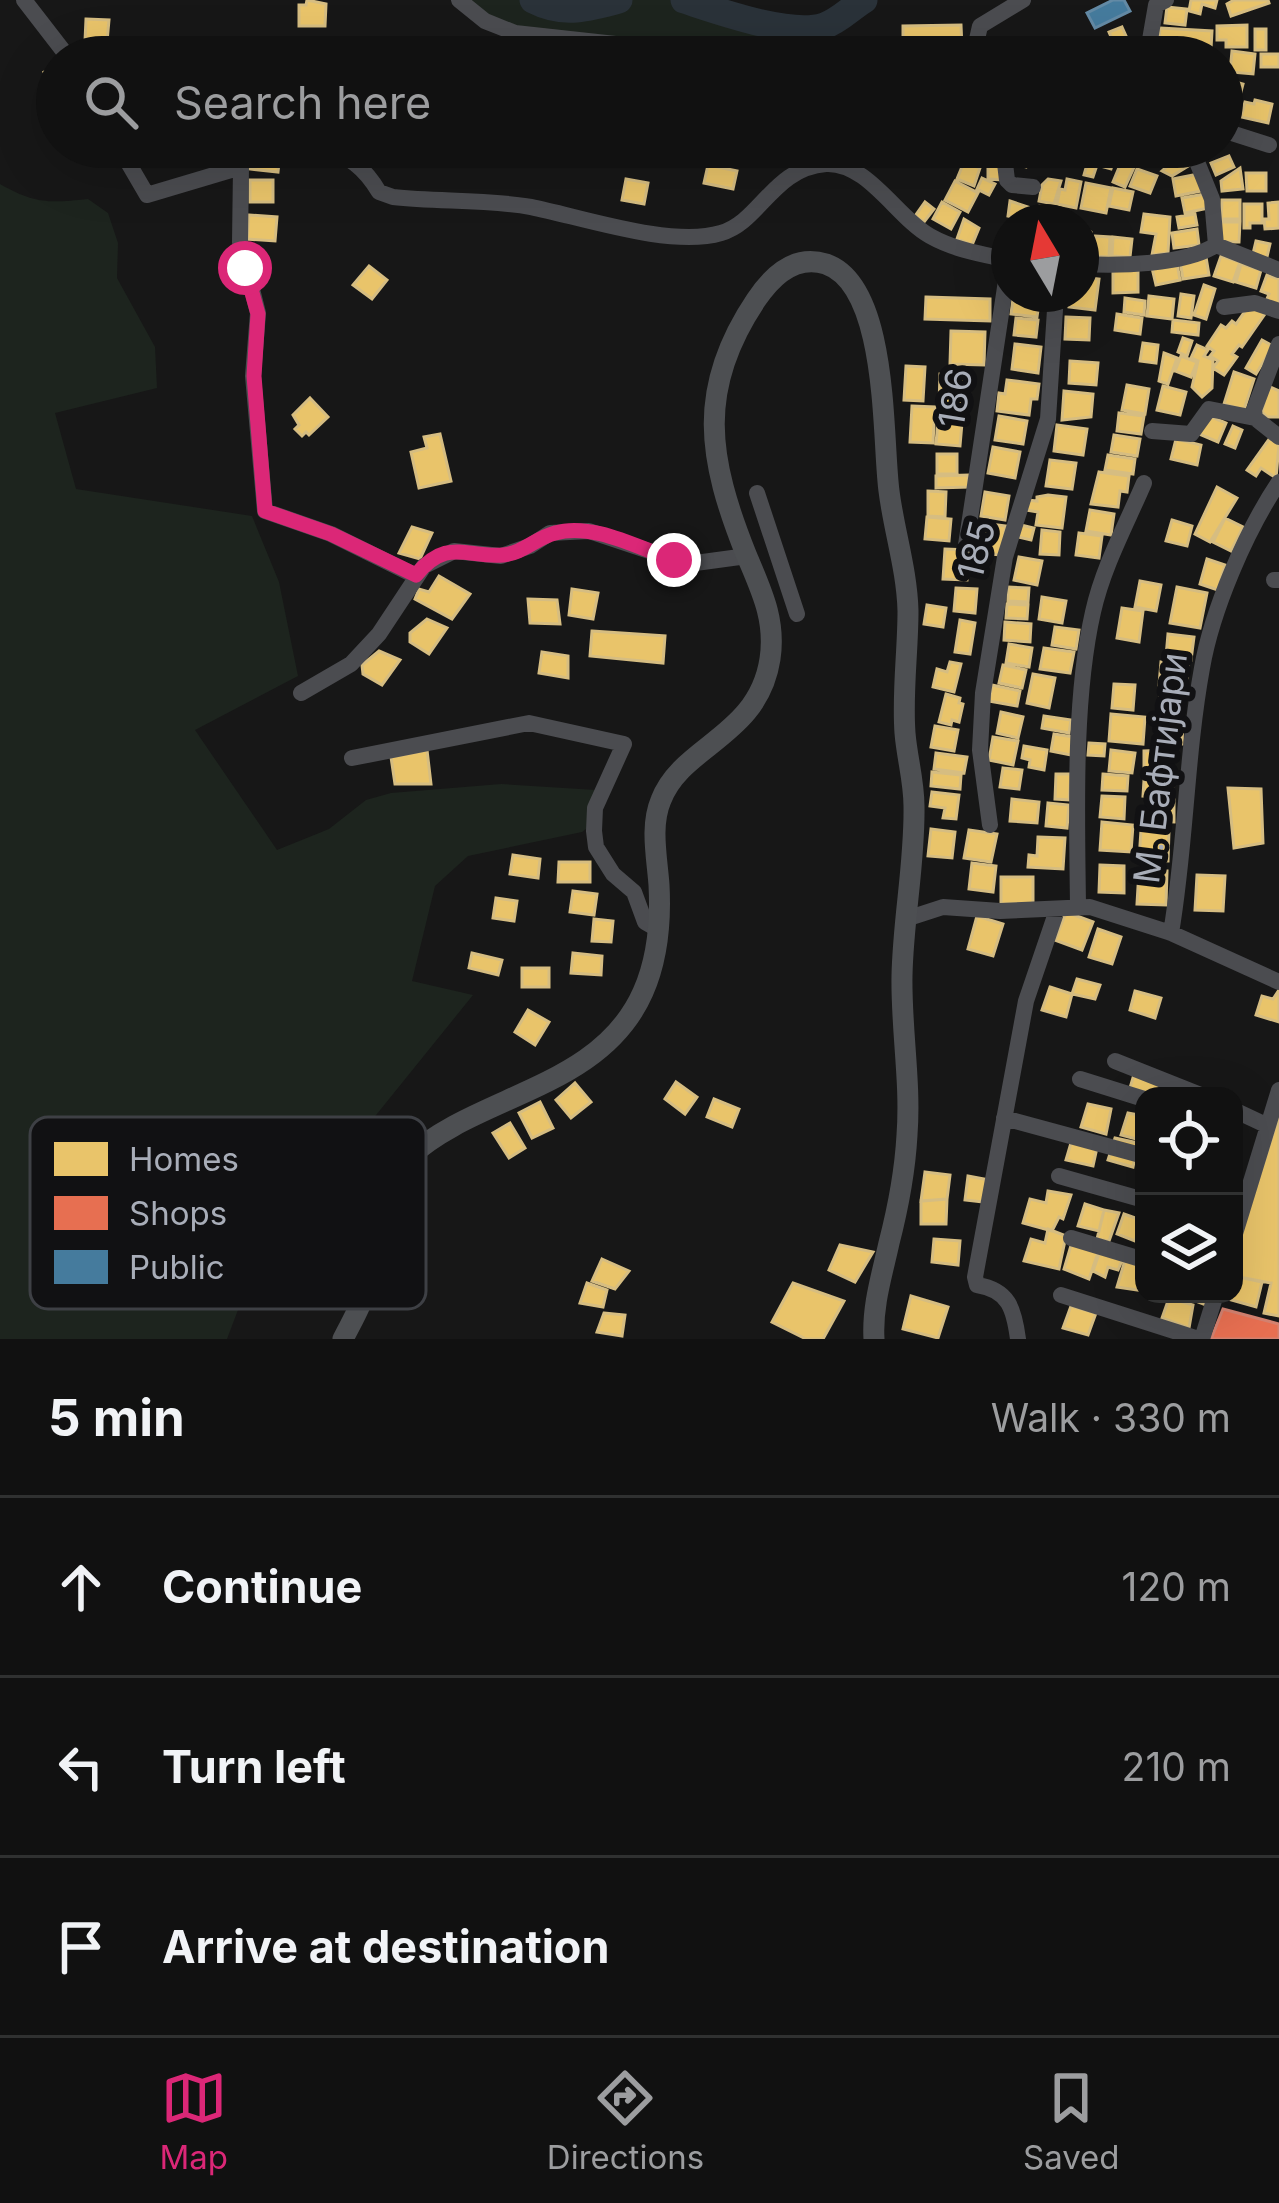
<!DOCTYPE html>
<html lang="en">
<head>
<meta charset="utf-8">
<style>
	:root { --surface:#111; --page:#1e1f1f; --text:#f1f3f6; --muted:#9c9d9f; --line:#303131; --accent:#db2777 }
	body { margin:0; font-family:Inter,sans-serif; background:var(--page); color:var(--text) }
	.controls { position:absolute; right:36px; bottom:36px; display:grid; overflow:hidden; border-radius:24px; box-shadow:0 12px 48px #0002 }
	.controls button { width:108px; height:108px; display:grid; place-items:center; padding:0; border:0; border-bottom:3px solid var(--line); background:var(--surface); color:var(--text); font:60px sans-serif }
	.compass { position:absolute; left:991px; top:204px; width:108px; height:108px; border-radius:50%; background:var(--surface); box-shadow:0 12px 48px #0002; rotate:350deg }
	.stop { position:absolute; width:36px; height:36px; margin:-27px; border:9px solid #db2777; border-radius:50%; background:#fff }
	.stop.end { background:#db2777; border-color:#fff; box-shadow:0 3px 12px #0008 }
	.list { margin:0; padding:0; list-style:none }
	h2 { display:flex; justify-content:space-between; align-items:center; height:156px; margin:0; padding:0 48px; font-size:51px }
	h2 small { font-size:39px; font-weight:400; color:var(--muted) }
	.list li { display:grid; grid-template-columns:78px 1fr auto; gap:36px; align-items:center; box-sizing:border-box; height:180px; padding:0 48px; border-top:3px solid var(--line) }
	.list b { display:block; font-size:45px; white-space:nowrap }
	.list em { font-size:39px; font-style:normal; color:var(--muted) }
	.icon { flex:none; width:66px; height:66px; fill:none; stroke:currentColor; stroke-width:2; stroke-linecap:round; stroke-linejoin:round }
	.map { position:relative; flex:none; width:1279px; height:1339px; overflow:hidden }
	.search { position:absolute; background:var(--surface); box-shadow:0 12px 48px #0002; left:36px; right:36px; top:36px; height:132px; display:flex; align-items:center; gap:30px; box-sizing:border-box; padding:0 42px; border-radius:66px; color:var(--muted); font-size:45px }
	.sheet { height:696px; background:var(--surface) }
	nav { display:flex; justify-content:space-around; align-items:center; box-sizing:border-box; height:168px; border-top:3px solid var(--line); background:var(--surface); font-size:33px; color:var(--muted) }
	nav a { display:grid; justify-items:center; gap:6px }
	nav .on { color:var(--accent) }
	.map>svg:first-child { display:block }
	.green { fill:#1d241e }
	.homes { fill:#e9c46a; stroke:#d6bd81; stroke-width:3 }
	.shops { fill:#e76f51; stroke:#d48270; stroke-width:3 }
	.public { fill:#457b9d; stroke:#638aa5; stroke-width:3 }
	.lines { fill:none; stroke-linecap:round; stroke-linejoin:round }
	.river { stroke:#2a3239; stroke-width:27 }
	.minor { stroke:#4b4c50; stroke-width:16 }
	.major { stroke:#4d4f52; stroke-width:21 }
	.route { stroke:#db2777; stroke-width:15 }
	.labels { text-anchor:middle; stroke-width:12; stroke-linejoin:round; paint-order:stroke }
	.street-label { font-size:36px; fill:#a8adb8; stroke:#111113 }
	.key { fill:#111113; stroke:#3e4045; stroke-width:3 }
	.key-label { font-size:33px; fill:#a8adb8 }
</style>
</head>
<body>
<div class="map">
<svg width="1279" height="1339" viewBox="0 0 1279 1339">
	<rect width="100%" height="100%" fill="#171717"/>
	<!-- green -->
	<path class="green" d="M459 0H533L564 11H579L619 0H684L782 24 785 57H734L529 36Z
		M0 184C35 204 49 203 88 199L108 213 118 243 117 278 155 347 157 388 55 413 76 489 252 516 279 582 298 676 195 730 277 850 329 829 366 800 391 793 501 784 596 790 586 829 582 832 468 856 435 886 412 981 473 995 255 1265 227 1339H0Z"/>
	<!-- homes -->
	<path class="homes" d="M307 0 326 4 325 26H299V5H306Z
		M1191 0H1217L1215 8 1202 4 1200 14 1189 11Z
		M1234 0H1268L1269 3 1231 16 1227 4Z
		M1167 7 1187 9 1185 25 1165 23Z
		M86 19 109 20 107 42 85 41Z
		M961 25 962 48 903 49V26Z
		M1247 25V47H1226V40H1217V26Z
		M1122 27 1131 47 1118 53 1109 32Z
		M1160 28 1212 31 1211 49 1203 57H1157Z
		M1255 29H1266V50H1255Z
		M1232 51 1255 54 1253 74 1230 72Z
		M1261 54H1279V67H1261Z
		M57 65V95L44 72Z
		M1228 80 1243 84 1237 107 1222 102Z
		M1255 100 1272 104 1268 123 1241 117 1245 102 1254 104Z
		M368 147H390L377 163 363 153Z
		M685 147H713L714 159 687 162Z
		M1013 147 1031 150 1026 167 1008 162Z
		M1092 147H1118L1111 169 1097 165 1093 177 1084 175Z
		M1149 147H1171L1163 159Z
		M1176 147H1181L1193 163 1172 176 1162 171 1171 163 1167 158Z
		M251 150 280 153 278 172 250 169Z
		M1229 156 1234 167 1216 175 1211 163Z
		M1123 158 1136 163 1125 187 1113 182Z
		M964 162 980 168 974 186 957 179Z
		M708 165 737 171 733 189 704 183Z
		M988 165 1002 166V180L988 179Z
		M1240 168 1243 189 1222 191 1221 181Z
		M1137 169 1157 176 1150 193 1130 186Z
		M1246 173H1266V191H1247Z
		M1198 174 1201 191 1176 196 1173 179Z
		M982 178 995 184 989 195 977 189Z
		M626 179 648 183 644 204 622 200Z
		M1048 179 1061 181 1054 204 1039 201 1042 185Z
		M1067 179 1081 182 1076 208 1057 204 1060 189 1065 190Z
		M250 180H273V202H250Z
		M955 181 978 193 968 212 945 200Z
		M1086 183 1111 188 1106 213 1081 208Z
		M1113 188 1133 192 1129 210 1109 206Z
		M1205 194 1208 208 1185 213 1182 198Z
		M1222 200H1240V219H1221Z
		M1010 201 1031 208 1029 220 1008 216Z
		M925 202 934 209 924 222 915 216Z
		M942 202 960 212 951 229 933 219Z
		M1279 202V228L1265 229 1264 219H1269L1268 203Z
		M1244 204H1262V223H1250V228H1244Z
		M1040 206 1056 208 1054 222H1038Z
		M1144 214 1170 217 1168 253 1152 255 1156 234 1141 232Z
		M1195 214 1197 225 1179 228 1177 217Z
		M249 215 277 217 275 241 247 239Z
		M964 219 979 228 972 245 957 239Z
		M1221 222H1240L1239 242H1220Z
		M1081 225 1091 232V247L1086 246V255H1081Z
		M1197 229 1199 245 1174 248 1172 233Z
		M1095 236 1110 237 1109 257 1093 256Z
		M1113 237 1132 239 1130 257 1112 256Z
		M1256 241 1270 244 1266 261 1252 258Z
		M1221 256 1240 262 1233 282 1214 276Z
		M1206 257 1209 275 1183 279 1180 261Z
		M1177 263 1180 280 1156 285 1152 268Z
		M1241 264 1261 270 1256 288 1236 282Z
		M369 266 387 280 372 299 353 285Z
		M1138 269V292L1113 293V270Z
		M1267 275 1279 279V305L1266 301 1269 294 1261 291Z
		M1081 277 1099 279 1095 310 1069 307 1070 294H1081Z
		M1204 285 1215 289 1206 319 1194 315Z
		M1181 294 1194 296 1191 318 1178 316Z
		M1149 296 1174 299 1172 319 1147 316Z
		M926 297 990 299V321L925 319Z
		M1125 298 1145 301 1144 315 1124 312Z
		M1013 299 1039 303 1037 317 1011 314Z
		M1250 304 1265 314 1242 347 1239 345 1232 354 1237 357 1224 375 1213 368 1218 361 1210 356 1214 351 1207 346 1221 325 1226 328 1232 321 1236 324Z
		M1117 314 1142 318 1140 334 1115 330Z
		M1066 317 1090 318 1089 340 1065 339Z
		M1016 318 1038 320 1036 337 1014 335Z
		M1173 320 1199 323 1198 335 1172 332Z
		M951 331 985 332 984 365 950 364Z
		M1183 338 1192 341 1187 356 1178 352Z
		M1262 340 1273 346 1256 374 1246 368Z
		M1143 343 1158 345 1156 363 1140 361Z
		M1015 344 1041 347 1038 373 1012 369Z
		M1197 345 1208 350 1204 356 1213 360 1212 388 1202 397 1192 387 1198 361 1191 358Z
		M1164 353 1177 358 1168 384 1159 381Z
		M1181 356 1197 362 1191 377 1175 371Z
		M1070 361 1098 363 1096 385 1069 383Z
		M906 366 925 367 923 401 904 400Z
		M1234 372 1254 379 1244 410 1224 404Z
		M940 374H966V398H961V405H939Z
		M1007 380 1039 384 1037 399H1031L1029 415 997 411 999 393 1005 394Z
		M1127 385 1149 389 1145 414 1122 410Z
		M1163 386 1186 392 1180 415 1157 410Z
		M1268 386 1279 391V417H1267L1262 412Z
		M1064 391 1093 394 1091 417 1062 420Z
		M310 398 328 417 309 435 306 432 302 436 295 429 299 425 293 415Z
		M912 406 935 407 933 443 910 442Z
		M939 409 963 411 960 446 936 444Z
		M1119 413 1144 416 1141 434 1117 431Z
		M1207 415 1226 423 1218 442 1199 434Z
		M999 416 1027 421 1023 444 995 440Z
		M1057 425 1087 429 1083 455 1054 451Z
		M1233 426 1242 430 1235 448 1225 444Z
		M440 434 451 481 419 488 411 452 427 448 424 437Z
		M1114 435 1140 439 1137 456 1111 452Z
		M1270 438 1279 445 1276 478 1261 468 1256 476 1247 470Z
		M1176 439 1201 445 1197 465 1171 459Z
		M993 447 1020 452 1015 478 988 473Z
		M937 454H957V474H937Z
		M1108 455 1135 459 1133 474 1105 470Z
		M1050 460 1076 463 1072 489 1046 486Z
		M1099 472 1129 476 1127 492 1120 491 1118 507 1091 504Z
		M968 475 969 487 936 488V476Z
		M1217 487 1237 498 1210 542 1195 534Z
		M928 491 946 492 945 517 928 516Z
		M985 492 1009 496 1005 520 981 516Z
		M1048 495 1066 497 1062 528 1036 525 1038 512 1026 510 1027 500 1037 501V497Z
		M1090 510 1114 514 1111 535 1086 531Z
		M927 517 951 519 949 541 925 539Z
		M1225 518 1243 527 1231 551 1213 542Z
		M1172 520 1192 526 1187 546 1166 541Z
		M982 523 1006 526 1002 555 989 554 990 545 980 544Z
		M1021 525 1034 528 1031 540 1018 537Z
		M412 527 432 533 420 559 399 553Z
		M1042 530 1060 532 1059 555 1040 554Z
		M1079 533 1102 536 1099 558 1076 555Z
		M945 549 969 550 967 580 943 579Z
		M1019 557 1042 561 1037 585 1014 580Z
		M1207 559 1225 565 1218 590 1200 584Z
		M439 576 470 594 452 619 415 599 419 589 429 592Z
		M1140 581 1161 585 1156 611 1135 607Z
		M1008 587 1029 588 1028 602 1008 601Z
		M1177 587 1207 593 1200 628 1170 623Z
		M956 588 977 589 975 613 954 611Z
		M572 589 598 593 593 619 569 615Z
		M1042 597 1066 601 1062 623 1039 619Z
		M528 599 557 600 560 624 530 623Z
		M1007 604 1028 605 1027 619 1006 618Z
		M927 605 946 608 943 627 924 624Z
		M1122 608 1143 611 1139 642 1117 638Z
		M427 619 447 628 429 654 410 642V633Z
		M960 620 975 623 970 654 955 652Z
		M1005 622 1031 624 1030 642 1004 640Z
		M1055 627 1079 630 1076 649 1052 645Z
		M592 631 665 636 663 663 590 656Z
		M1168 634 1194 637 1191 660 1166 657Z
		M1009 644 1032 648 1029 667 1006 663Z
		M1044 648 1074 652 1070 673 1040 669Z
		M379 651 400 660 382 685 363 674 362 665Z
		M542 652 568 656V678L539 673Z
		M950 662 961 664 954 692 933 687 937 669 947 672Z
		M1161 662 1188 665 1186 688 1159 685Z
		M1003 665 1026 670 1022 688 999 683Z
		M1033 674 1055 678 1049 708 1027 703Z
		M1114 684 1135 685 1133 710 1112 708Z
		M992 685 1020 691 1017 706 989 701Z
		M1160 689 1182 690 1181 710 1159 709Z
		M946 694 960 698 959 703 963 704 959 722 952 720 951 725 939 722Z
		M1001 712 1023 717 1018 738 997 733Z
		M1111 714 1145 717 1143 744 1109 741Z
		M1044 716 1071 720 1069 733 1042 728Z
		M1157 721 1183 722 1182 744 1156 743Z
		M935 726 958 730 954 751 931 747Z
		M1054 734 1074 737 1071 755 1051 751Z
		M993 737 1018 741 1013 765 989 760Z
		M1089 743 1105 744 1104 756 1088 755Z
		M1024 746 1047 750 1044 770 1029 767 1030 760 1022 758Z
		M427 750 431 784H395L391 757Z
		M1111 750 1135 753 1132 773 1109 771Z
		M1168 750 1169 774 1144 775V751Z
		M936 753 967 757 964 773 934 769Z
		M1003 768 1022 770 1019 789 1000 787Z
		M932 772 961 775 960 789 931 786Z
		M1056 774H1071L1069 800 1055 799Z
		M1103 774 1128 776 1127 791 1102 790Z
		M1144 780 1173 781 1172 798 1143 796Z
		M1228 788 1261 789 1263 843 1234 848Z
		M932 792 959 795 956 819 943 818 945 808 930 806Z
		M1102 796 1125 797 1124 819 1100 817Z
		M1012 799 1039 802 1037 823 1010 821Z
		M1147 800H1174V822L1146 821Z
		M1048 803 1069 805 1067 828 1046 826Z
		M1102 822 1133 825 1131 852 1100 850Z
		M931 829 955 832 952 858 928 856Z
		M969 830 997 834 991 862 964 858Z
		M1141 830 1169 831 1168 861 1139 860Z
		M1038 837 1065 838 1063 869 1028 867 1029 855 1037 856Z
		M513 855 540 859 538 878 510 874Z
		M559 862H590V882H558Z
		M972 863 996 866 993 892 969 889Z
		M1100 865 1124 866V893L1099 892Z
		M1139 870 1167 871 1166 905 1137 904Z
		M1197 875 1225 876 1223 911 1195 910Z
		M1001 877H1033V904H1001Z
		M573 891 597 894 594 915 570 912Z
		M496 898 517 901 514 921 493 918Z
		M1066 912 1093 922 1082 950 1055 940Z
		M977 916 1003 924 993 956 968 949Z
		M594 919 613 921 611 942 592 941Z
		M1098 929 1121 937 1112 964 1089 957Z
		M472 953 502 960 498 975 469 968Z
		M573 953 602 956 601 975 571 973Z
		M522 968H549V987H522Z
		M1077 979 1100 985 1095 999 1072 994Z
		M1050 987 1072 994 1066 1017 1042 1010Z
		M1279 990V1022L1256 1015 1262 996 1273 999Z
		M1135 991 1161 998 1155 1018 1130 1010Z
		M528 1010 549 1022 535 1045 515 1032Z
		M1135 1071 1163 1080 1158 1096 1130 1088Z
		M676 1082 697 1097 685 1114 665 1099Z
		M575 1083 591 1102 571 1118 556 1100Z
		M714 1099 739 1109 732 1127 707 1117Z
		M540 1102 553 1128 532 1138 519 1113Z
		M1088 1104 1111 1109 1106 1134 1081 1127Z
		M1128 1113 1144 1116V1141L1121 1135Z
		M1279 1115V1316L1264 1313 1271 1283 1234 1276V1255Z
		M510 1123 525 1148 509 1158 493 1133Z
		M1073 1136 1098 1143 1093 1166 1066 1160Z
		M1115 1138 1138 1143 1133 1167 1108 1160Z
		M925 1172 950 1175 947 1199 921 1201Z
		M968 1176 989 1180 984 1202 965 1200Z
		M1048 1191 1071 1195 1063 1219 1059 1217 1052 1231 1023 1223 1030 1199 1046 1203Z
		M947 1199 946 1224H921V1201Z
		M1085 1204 1104 1210 1099 1231 1078 1226Z
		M1104 1210 1119 1213 1109 1241 1097 1239Z
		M1124 1214 1141 1220 1135 1241 1117 1234Z
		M1048 1229 1066 1236 1059 1269 1024 1261 1031 1239 1045 1243Z
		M934 1239 960 1241 958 1265 932 1262Z
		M1072 1242 1099 1250 1089 1279 1064 1269Z
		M840 1245 873 1252 855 1282 829 1270Z
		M1101 1248 1124 1256 1118 1270 1108 1267 1105 1277 1093 1271Z
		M1126 1257 1144 1263V1291L1117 1287Z
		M602 1259 629 1271 615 1289 592 1281Z
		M1234 1276 1262 1282 1256 1307 1221 1297 1234 1294Z
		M587 1283 607 1290 603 1307 580 1303Z
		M793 1283 844 1301 823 1339H806L772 1322Z
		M1178 1294H1210L1206 1305Z
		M911 1296 948 1307 938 1338 903 1329Z
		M1169 1298 1193 1305 1189 1328 1162 1318Z
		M1071 1306 1096 1313 1088 1335 1063 1328Z
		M604 1313 625 1315 622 1336 597 1332Z"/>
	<!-- shops -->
	<path class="shops" d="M1223 1309 1279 1324V1339H1211Z"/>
	<!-- public -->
	<path class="public" d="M1113 0H1124L1130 11 1095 28 1087 13Z"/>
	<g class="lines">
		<!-- river -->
		<path class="river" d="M533 0C564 16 588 8 619 0
			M684 0C718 11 790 37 824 26 839 21 851 8 864 0"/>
		<!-- minor -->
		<path class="minor" d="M24 0 68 57
			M459 0 485 21 515 33 734 57
			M973 57 980 26 1023 0
			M1147 57 1156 5 1166 0
			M1222 130 1269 145
			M119 147 147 195 241 167 246 147
			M322 147C349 156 365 168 379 192L393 197C438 202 486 199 531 207 581 217 671 248 721 233 760 222 773 168 826 164 868 162 897 218 930 236 955 250 981 254 1009 260
			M1003 147 1007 180 1012 185 1033 187
			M1191 147 1212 199 1216 245 1279 270
			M241 167 240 242 258 313 253 376 265 511 331 534 416 576
			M1081 264C1118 266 1185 265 1216 245
			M1224 307 1255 303 1279 311
			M1279 344 1254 410 1255 418 1279 437
			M1152 431 1191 434 1209 409 1255 418
			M757 493 797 614
			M966 545 1009 261
			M1274 580H1279
			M301 693 351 664 379 634 424 566 454 551 501 556 530 546 550 533 589 531 688 564 747 556
			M352 758 529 723 624 744 595 808 594 831 596 847 613 874 634 892 645 922 659 930
			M990 825 980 750 983 693 1005 557 1048 419 1056 294
			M1078 906C1077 815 1073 700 1093 612 1103 567 1126 525 1144 483
			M906 919 943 907 1000 911 1090 907 1171 933 1279 982
			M1171 933C1186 845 1186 756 1202 668 1212 610 1246 531 1279 482
			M1115 1061 1203 1096
			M1080 1079 1144 1099
			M1234 1110 1268 1126
			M1004 1118 1144 1156
			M1059 1176 1144 1200
			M1234 1237 1279 1090
			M1071 1238 1144 1260
			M1061 1295 1199 1339
			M1018 1339C1014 1309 1009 1290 977 1285L975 1277 1026 1001 1057 910
			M1202 1339 1216 1294"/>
		<!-- major -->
		<path class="major" d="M343 1339C352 1321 363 1303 368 1284 380 1240 372 1192 408 1158 476 1094 600 1090 643 992 658 958 661 922 659 885 657 857 650 826 661 800 682 745 758 737 770 659 776 619 761 590 746 554 708 459 696 389 756 300 772 276 795 254 826 264 889 286 882 438 889 491 894 531 907 570 908 611 908 652 902 692 905 733 907 758 914 781 914 806 915 863 903 919 902 976 901 1029 911 1082 907 1135 905 1171 898 1208 889 1243 882 1275 872 1306 874 1339"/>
	</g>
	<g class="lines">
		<!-- route -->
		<path class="route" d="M245 268 258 314 254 376 265 511 331 534 416 575C447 537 466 558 503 555 523 553 536 538 555 533 592 522 638 548 674 560"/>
	</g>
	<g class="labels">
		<!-- street labels -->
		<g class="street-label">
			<text transform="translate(955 398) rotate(-81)" y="13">186</text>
			<text transform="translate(976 550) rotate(-76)" y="13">185</text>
			<text transform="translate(1160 768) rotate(-83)" y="13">М. Бафтијари</text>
		</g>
	</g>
	<!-- legend -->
	<rect x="30" y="1117" width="396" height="192" rx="18" class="key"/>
	<rect x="54" y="1142" width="54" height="34" fill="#e9c46a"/>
	<rect x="54" y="1196" width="54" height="34" fill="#e76f51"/>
	<rect x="54" y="1250" width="54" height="34" fill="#457b9d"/>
	<g class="key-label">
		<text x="129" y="1171">Homes</text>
		<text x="129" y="1225">Shops</text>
		<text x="129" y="1279">Public</text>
	</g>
</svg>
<div class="controls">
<button><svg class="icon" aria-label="locate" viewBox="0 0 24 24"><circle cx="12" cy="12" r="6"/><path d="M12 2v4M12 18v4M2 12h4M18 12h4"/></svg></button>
<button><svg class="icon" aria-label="layers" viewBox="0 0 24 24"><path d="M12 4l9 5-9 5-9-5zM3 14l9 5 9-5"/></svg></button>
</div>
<svg class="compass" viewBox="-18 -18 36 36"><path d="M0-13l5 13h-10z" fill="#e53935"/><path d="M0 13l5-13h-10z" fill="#9c9d9f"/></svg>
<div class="stop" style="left:245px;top:268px"></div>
<div class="stop end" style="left:674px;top:560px"></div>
<div class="search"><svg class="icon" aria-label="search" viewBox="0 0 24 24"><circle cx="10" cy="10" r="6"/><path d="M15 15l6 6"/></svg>Search here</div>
</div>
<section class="sheet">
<h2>5 min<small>Walk · 330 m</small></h2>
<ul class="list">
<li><svg class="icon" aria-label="ahead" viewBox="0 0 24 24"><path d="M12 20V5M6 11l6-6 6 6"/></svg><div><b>Continue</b></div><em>120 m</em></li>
<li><svg class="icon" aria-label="left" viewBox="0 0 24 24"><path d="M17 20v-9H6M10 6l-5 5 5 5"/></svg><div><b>Turn left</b></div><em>210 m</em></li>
<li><svg class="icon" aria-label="arrive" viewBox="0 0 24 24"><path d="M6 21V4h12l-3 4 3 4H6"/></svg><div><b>Arrive at destination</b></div></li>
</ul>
</section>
<nav>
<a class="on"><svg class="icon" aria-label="map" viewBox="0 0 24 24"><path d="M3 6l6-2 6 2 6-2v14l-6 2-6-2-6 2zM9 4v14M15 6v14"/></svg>Map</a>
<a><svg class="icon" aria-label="directions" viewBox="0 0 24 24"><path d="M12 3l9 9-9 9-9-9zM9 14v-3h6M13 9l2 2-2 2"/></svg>Directions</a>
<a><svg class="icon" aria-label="saved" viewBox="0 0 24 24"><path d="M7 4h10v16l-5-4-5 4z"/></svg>Saved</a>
</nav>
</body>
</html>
